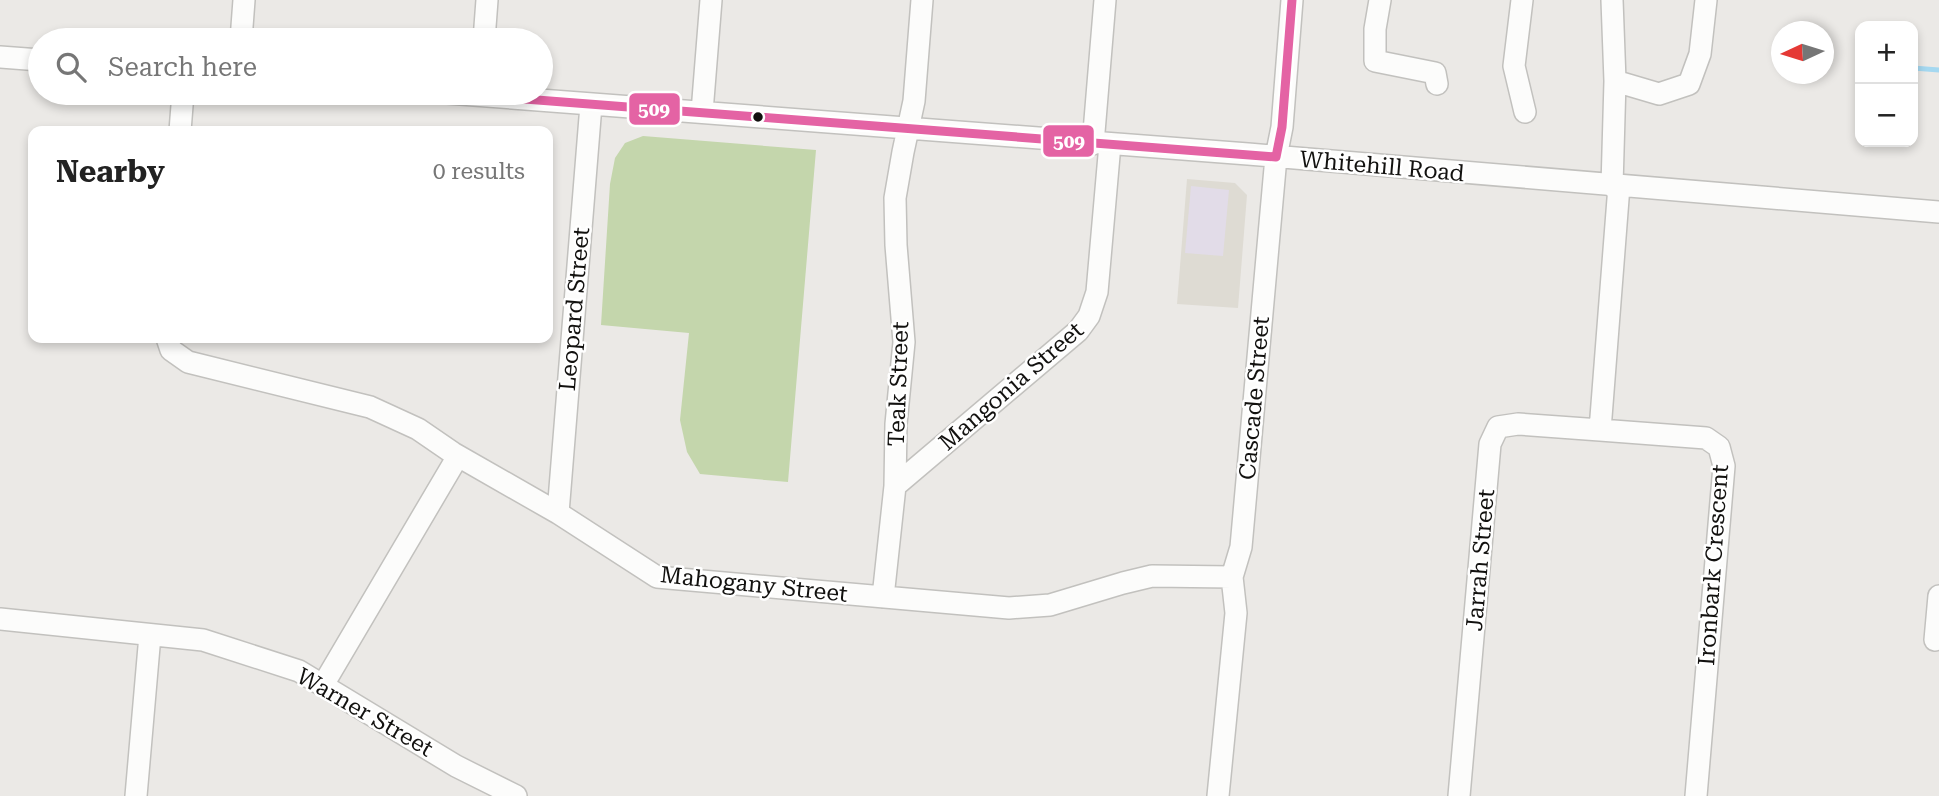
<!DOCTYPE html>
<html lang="en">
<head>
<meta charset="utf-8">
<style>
	:root { --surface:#fff; --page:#f2f2f2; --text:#222; --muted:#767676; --line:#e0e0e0 }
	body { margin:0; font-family:"Roboto Serif",serif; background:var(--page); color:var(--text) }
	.controls { position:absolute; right:21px; top:21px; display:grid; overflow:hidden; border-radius:14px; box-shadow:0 4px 10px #0003 }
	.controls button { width:63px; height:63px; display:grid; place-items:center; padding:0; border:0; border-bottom:2px solid var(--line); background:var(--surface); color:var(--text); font:35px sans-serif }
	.compass { position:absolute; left:1771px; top:21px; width:63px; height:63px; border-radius:50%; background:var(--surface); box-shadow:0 4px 10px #0003; rotate:266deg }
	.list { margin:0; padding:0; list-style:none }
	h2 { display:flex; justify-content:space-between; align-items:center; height:91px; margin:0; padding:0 28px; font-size:30px }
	h2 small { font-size:23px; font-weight:400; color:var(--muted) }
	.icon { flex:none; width:38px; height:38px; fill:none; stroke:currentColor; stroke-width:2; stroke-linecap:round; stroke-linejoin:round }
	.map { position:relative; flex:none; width:1939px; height:796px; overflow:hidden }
	.search { position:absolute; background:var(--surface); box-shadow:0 4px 10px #0003; left:28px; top:28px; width:525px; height:77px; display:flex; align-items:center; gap:18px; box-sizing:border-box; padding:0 24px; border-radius:38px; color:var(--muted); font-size:26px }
	.panel { position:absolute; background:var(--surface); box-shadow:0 4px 10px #0003; left:28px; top:126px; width:525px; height:217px; border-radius:14px }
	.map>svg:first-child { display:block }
	.built { fill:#dedbd3 }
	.green { fill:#c4d6ac }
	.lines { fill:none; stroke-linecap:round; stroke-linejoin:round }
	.stream { stroke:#a5d8f0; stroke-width:5 }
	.building { fill:#e2dce8 }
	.minor-casing { stroke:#c2c1be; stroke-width:24 }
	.minor { stroke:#fcfcfb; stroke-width:21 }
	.bus-1-casing { stroke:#fff; stroke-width:14 }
	.bus-1 { stroke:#e463a4; stroke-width:9 }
	.bus-dot { fill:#12110f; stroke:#fff; stroke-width:2.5 }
	.labels { text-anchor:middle; stroke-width:5; stroke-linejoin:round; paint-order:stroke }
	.street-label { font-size:23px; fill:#12110f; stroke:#fff }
	.line-badge { stroke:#fff; stroke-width:2.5 }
	.badge-label { font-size:19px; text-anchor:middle; font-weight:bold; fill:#fff }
</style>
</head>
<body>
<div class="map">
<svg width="1939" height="796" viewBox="0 0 1939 796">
	<rect width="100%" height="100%" fill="#ebe9e6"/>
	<!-- built -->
	<path class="built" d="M1187 179 1235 183 1247 195 1238 308 1177 304Z"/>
	<!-- green -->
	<path class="green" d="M643 136 816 150 788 482 700 474 687 452 680 420 689 333 601 325 610 184 615 158 625 143Z"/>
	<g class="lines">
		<!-- stream -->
		<path class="stream" d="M1913 68 1939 70"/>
	</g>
	<!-- building -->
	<path class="building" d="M1191 186 1229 190 1223 256 1185 253Z"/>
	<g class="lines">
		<!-- minor casing -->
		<g class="minor-casing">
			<path id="minor" d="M1380 0 1375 29V61L1435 73 1437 84
				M1522 0 1514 66 1525 112
				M241 40 244 0
				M484 40 487 0
				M0 57 40 60
				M1615 81 1659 94 1689 84 1700 54 1706 0
				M447 93 1248 154 1939 212
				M702 112 711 0
				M180 131 183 93
				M1093 144 1105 0
				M1612 186 1615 81 1612 0
				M1619 186 1600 430 1706 438 1719 447 1724 466 1696 796
				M167 338 171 350 188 362 370 407 418 429 453 453 558 513 657 577 1009 608 1050 605 1123 583 1152 576 1232 577
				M895 486 1078 331 1089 316 1097 292 1110 144
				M558 513 591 105
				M883 597 895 486 896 424 904 342 896 245 895 198 903 152 914 101 922 0
				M0 619 203 640 299 671 456 766 516 796
				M1935 640 1939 596
				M323 685 458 456
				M136 796 150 635
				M1218 796 1236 613 1232 577 1241 547 1276 157 1282 127 1292 0
				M1459 796 1490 444 1498 427 1518 424 1600 430"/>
		</g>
		<!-- minor -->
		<use href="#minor" class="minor"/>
		<!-- bus-1 casing -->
		<g class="bus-1-casing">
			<path id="bus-1" d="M447 93 1276 157
				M1276 157 1282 127 1292 0"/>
		</g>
		<!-- bus-1 -->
		<use href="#bus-1" class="bus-1"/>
	</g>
	<!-- markers -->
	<circle class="bus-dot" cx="758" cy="117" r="6"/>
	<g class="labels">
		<!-- street labels -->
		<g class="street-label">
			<text transform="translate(1382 166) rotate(5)" y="8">Whitehill Road</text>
			<text transform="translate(574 309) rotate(-85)" y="8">Leopard Street</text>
			<text transform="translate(898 384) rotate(-88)" y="8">Teak Street</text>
			<text transform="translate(1011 386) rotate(-41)" y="8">Mangonia Street</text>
			<text transform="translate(1254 398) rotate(-85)" y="8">Cascade Street</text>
			<text transform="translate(1480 560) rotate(-85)" y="8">Jarrah Street</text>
			<text transform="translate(1713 565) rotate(-86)" y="8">Ironbark Crescent</text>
			<text transform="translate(754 584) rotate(6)" y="8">Mahogany Street</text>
			<text transform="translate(365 712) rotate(30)" y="8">Warner Street</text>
		</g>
	</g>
	<g class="line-badge">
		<rect x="628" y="92" width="53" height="34" rx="7" fill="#e463a4"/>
		<rect x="1042" y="124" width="53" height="34" rx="7" fill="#e463a4"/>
	</g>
	<g class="badge-label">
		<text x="654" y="116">509</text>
		<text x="1069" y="148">509</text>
	</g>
</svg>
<div class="controls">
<button>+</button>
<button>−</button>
</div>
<svg class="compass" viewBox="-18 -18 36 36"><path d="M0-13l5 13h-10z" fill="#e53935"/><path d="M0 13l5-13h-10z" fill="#767676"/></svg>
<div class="search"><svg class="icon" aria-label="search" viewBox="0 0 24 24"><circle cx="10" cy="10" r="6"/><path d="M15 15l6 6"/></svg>Search here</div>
<section class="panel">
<h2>Nearby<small>0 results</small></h2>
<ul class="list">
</ul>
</section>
</div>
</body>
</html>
